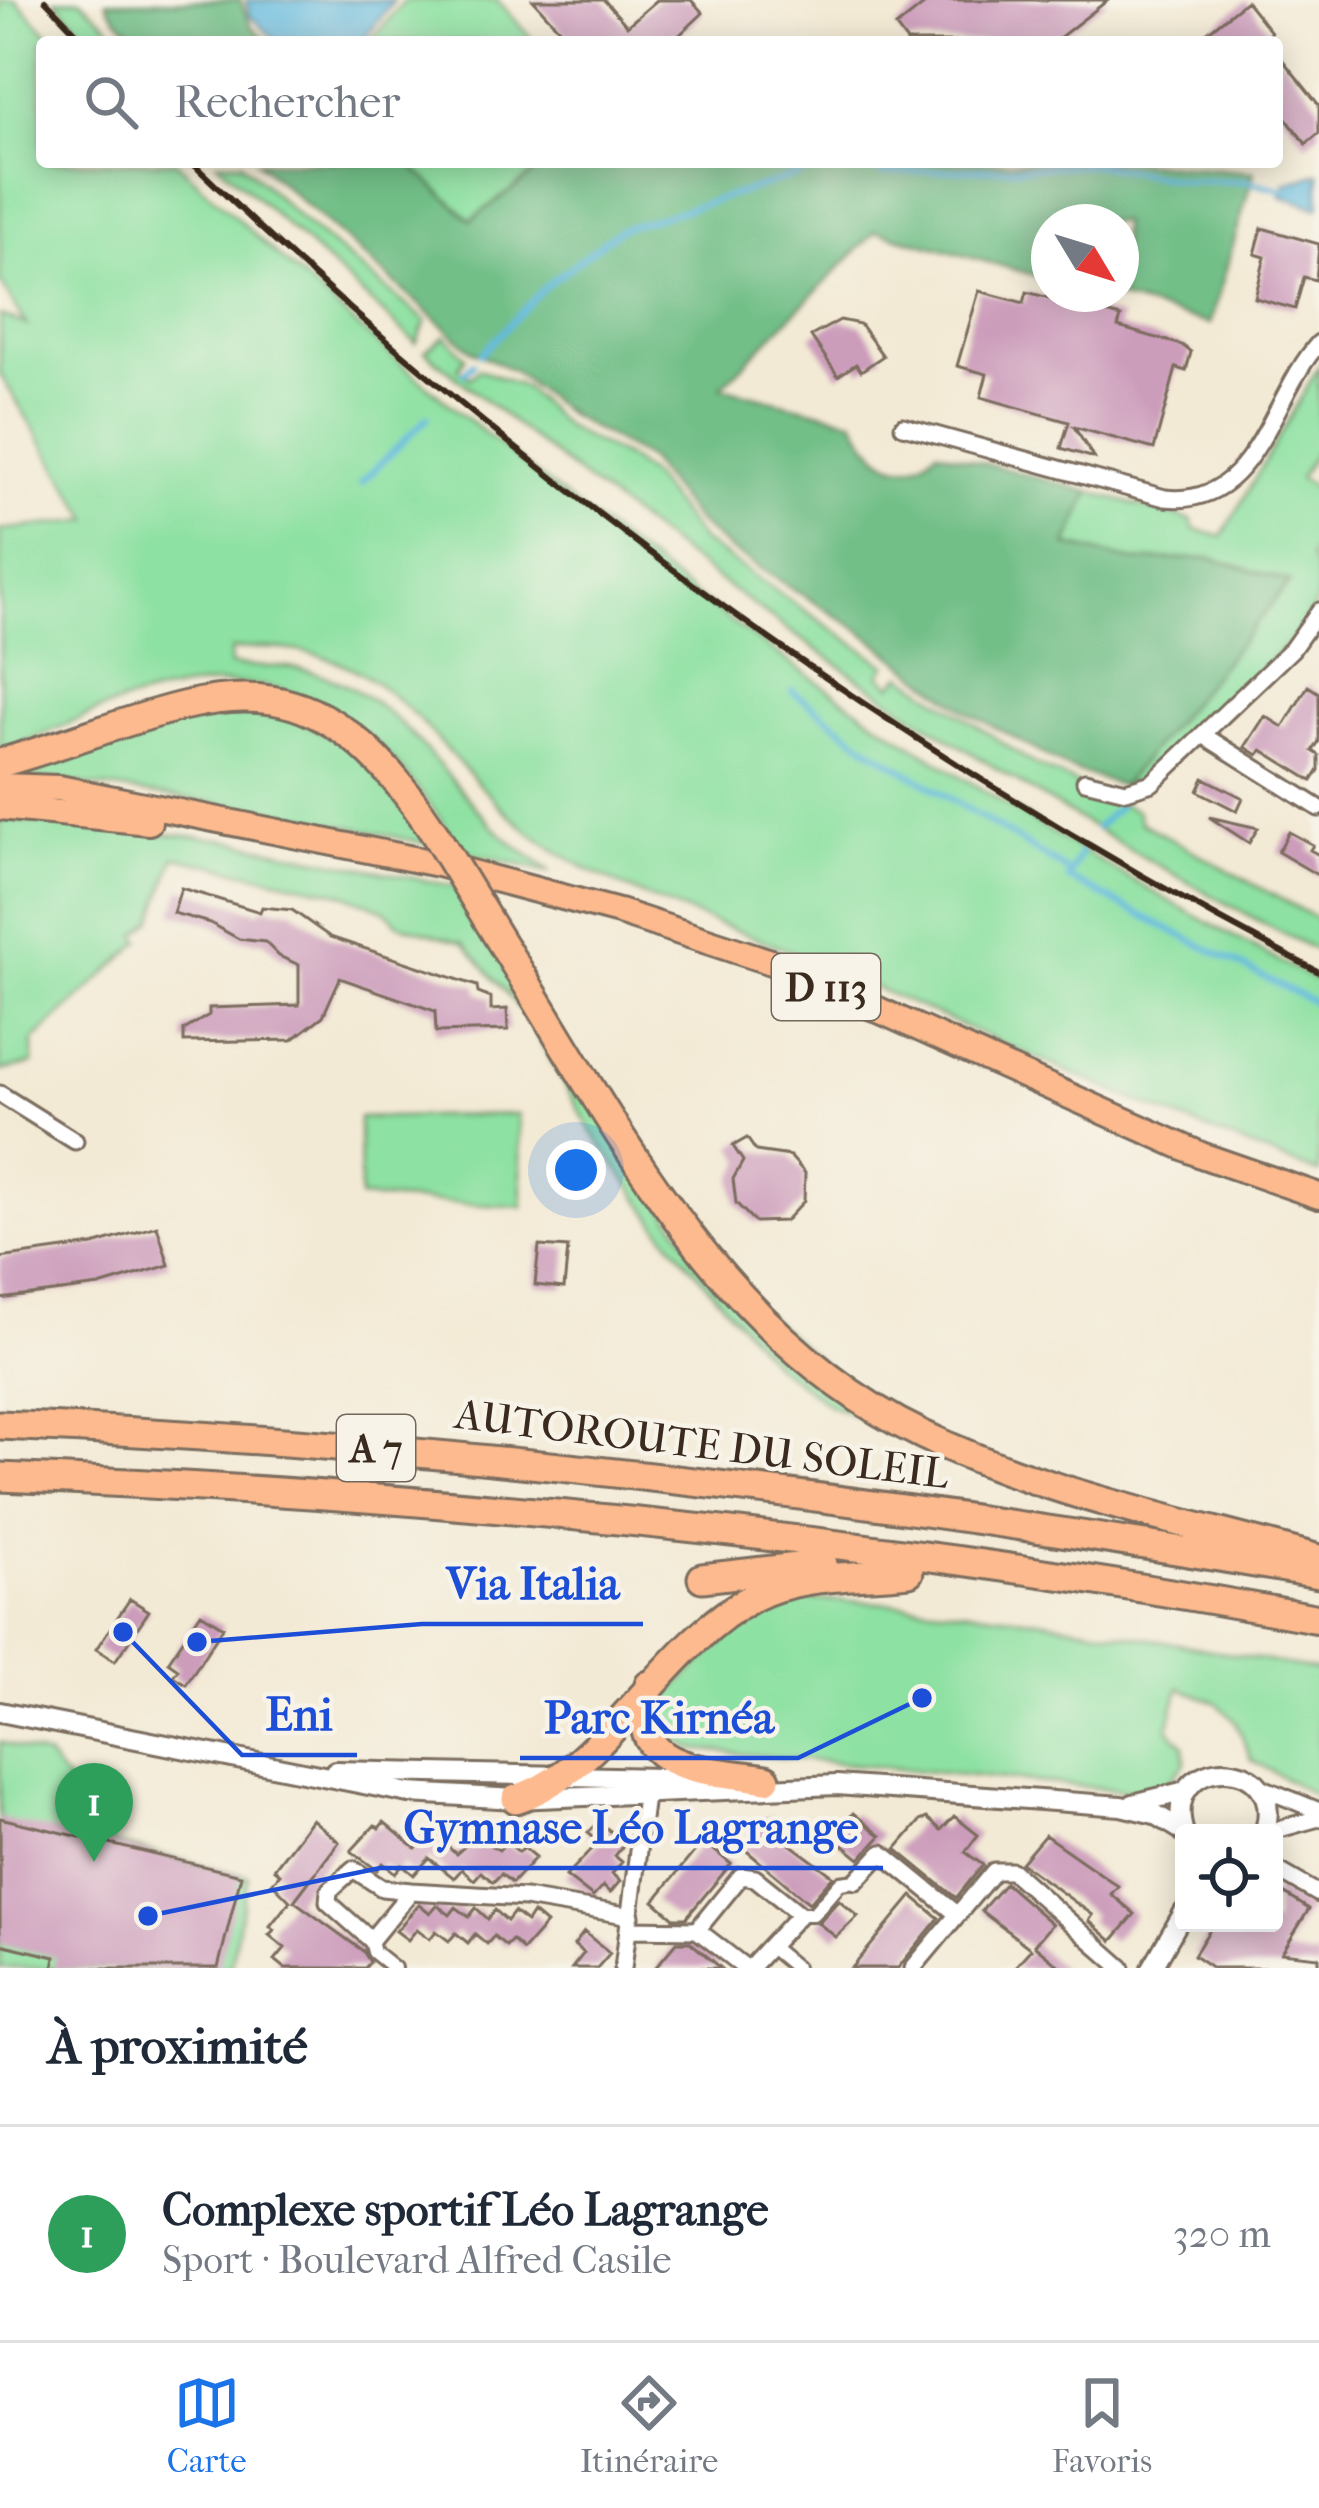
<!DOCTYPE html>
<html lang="fr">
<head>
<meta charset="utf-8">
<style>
	:root { --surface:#fff; --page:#f2f2f3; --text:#1f2937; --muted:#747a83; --line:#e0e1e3; --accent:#1a73e8 }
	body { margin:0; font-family:"IM FELL French Canon",serif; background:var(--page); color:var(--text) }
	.controls { position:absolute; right:36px; bottom:36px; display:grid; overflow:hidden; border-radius:12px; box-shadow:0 6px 30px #0003 }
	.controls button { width:108px; height:108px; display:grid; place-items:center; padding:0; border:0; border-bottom:3px solid var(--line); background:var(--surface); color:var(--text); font:60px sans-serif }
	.compass { position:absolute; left:1031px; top:204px; width:108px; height:108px; border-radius:50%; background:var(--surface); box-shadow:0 6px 30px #0003; rotate:128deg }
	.you { position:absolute; left:576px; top:1170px; width:42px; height:42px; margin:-30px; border:9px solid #fff; border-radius:50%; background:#1a73e8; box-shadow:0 0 0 18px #1a73e833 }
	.badge { display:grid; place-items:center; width:78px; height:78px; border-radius:50%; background:var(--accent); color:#fff; font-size:39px; font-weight:700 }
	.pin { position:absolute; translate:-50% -99px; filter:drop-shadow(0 3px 6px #0008) }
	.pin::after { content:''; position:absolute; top:63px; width:42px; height:36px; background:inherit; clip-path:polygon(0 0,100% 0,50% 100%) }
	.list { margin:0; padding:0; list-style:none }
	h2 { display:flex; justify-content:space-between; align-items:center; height:156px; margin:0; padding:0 48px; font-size:51px }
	h2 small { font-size:39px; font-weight:400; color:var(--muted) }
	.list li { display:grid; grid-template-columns:78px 1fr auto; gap:36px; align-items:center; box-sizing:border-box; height:216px; padding:0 48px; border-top:3px solid var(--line) }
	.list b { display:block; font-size:45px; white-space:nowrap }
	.list p { margin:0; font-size:39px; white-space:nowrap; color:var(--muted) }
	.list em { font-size:39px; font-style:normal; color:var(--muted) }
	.icon { flex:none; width:66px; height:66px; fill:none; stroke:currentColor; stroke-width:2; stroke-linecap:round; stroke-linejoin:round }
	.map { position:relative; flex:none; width:1319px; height:1968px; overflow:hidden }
	.search { position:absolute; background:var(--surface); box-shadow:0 6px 30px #0003; left:36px; right:36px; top:36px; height:132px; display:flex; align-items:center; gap:30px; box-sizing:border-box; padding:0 42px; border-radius:12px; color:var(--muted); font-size:45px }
	.sheet { height:372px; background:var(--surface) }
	nav { display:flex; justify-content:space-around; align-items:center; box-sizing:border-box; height:168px; border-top:3px solid var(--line); background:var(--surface); font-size:33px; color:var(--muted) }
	nav a { display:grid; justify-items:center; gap:6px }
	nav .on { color:var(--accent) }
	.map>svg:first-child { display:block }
	.green { fill:#8de1a2; stroke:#648660; stroke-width:3 }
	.forest { fill:#72bf88; stroke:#567453; stroke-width:3 }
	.water { fill:#62badf; stroke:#4e727e; stroke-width:3 }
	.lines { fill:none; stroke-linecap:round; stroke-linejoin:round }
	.stream { stroke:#62badf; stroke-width:6 }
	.building { fill:#cc9cbb }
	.pedestrian-casing { stroke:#7b6d5e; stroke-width:18 }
	.minor-casing { stroke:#7b6d5e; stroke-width:21 }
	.tertiary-casing { stroke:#7b6d5e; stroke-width:24 }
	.primary-casing { stroke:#7b6d5e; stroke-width:30 }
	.motorway-casing { stroke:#7b6d5e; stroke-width:33 }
	.pedestrian { stroke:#fff; stroke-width:12 }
	.minor { stroke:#fff; stroke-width:15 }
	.tertiary { stroke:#fff; stroke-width:18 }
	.primary { stroke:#fcba8e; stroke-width:24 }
	.motorway { stroke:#fcba8e; stroke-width:27 }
	.rail { stroke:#3b2a1e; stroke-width:6 }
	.motorway-bridge-casing { stroke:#7b6d5e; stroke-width:33; stroke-linecap:butt }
	.motorway-bridge { stroke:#fcba8e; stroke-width:27 }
	.labels { text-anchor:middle; stroke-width:9; stroke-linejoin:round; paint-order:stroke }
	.shield { fill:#f7f3e8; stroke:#73665b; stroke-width:3 }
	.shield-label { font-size:39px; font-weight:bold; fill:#3b2a1e }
	.street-label { font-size:42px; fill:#3b2a1e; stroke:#f7f3e8 }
	.leader { fill:none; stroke:#1d4ed8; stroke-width:4.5 }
	.callout-dot { fill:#1d4ed8; stroke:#f7f3e8; stroke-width:4.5 }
	.callout-label { font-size:45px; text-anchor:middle; font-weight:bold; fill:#1d4ed8; stroke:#f7f3e8; stroke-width:9; stroke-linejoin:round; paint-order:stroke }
</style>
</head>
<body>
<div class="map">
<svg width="1319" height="1968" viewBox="0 0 1319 1968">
	<rect width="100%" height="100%" fill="#f7f3e8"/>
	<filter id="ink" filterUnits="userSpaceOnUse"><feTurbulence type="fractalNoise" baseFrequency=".00833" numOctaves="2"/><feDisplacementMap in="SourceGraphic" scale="24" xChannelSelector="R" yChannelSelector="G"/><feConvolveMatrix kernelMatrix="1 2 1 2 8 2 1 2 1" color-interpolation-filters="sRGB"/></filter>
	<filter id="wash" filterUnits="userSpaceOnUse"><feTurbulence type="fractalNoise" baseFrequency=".004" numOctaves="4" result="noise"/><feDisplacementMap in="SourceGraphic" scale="48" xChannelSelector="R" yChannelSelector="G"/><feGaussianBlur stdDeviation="2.7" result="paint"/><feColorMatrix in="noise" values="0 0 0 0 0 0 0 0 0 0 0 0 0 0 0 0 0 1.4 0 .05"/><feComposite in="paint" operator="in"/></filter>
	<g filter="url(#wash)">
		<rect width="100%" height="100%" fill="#f3ead5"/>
		<!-- green -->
		<path class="green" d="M0 0H16L56 42H42V162H176C523 490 895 762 1319 982V1173C1145 1109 977 1031 807 958 723 922 633 900 556 851 434 773 404 629 231 650L230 665C250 668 273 665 294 668 386 684 428 756 486 819 504 840 529 855 551 872L463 852C364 701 284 647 103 709 68 722 36 740 0 750V530L90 520 0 374V315L27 325 0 281Z
			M55 0H81L110 27 109 42H94Z
			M405 0H497L535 42H370Z
			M217 162H241L307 225 426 321 416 343Z
			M407 162H549L471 220Z
			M445 336 466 357 458 368 470 378 479 369 524 387 567 428 629 459 652 477 702 541 886 665 880 675 892 685 902 675 1034 764 1137 811 1140 822 1319 920V952C997 788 702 581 425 351Z
			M1319 366V446L1299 478 1319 490V538L1310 556C1318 569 1319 585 1317 600 1298 647 1207 718 1169 755 1163 776 1140 780 1122 786L1211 558 1133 561 1066 544 1090 492 1191 520 1194 529 1222 537Z
			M271 707 357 749 432 845 288 813 15 775 14 767 163 714Z
			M0 819 221 839 458 887 694 1253 907 1436 829 1405 774 1364 665 1235 590 1129 527 1018 464 943 398 924 385 910 341 893 175 857 153 920 137 935 141 941 33 1041V1064L0 1071Z
			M518 1114 523 1207 360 1198 359 1118Z
			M805 1600C980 1602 1148 1638 1319 1671V1798L1252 1760 1235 1721 1216 1702 1179 1688 1168 1728 1184 1745 1185 1763 1162 1790 1141 1792 692 1749 672 1737 663 1721 669 1694 741 1624Z
			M0 1742 47 1757 85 1803 80 1835 248 1876 230 1968H0Z"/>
		<!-- forest -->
		<path class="forest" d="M240 0 252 28 269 42C216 42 134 60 106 2Z
			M257 162H407L471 220 549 162H1138L1254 172 1210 324 1102 294H1121V222H1049V279L876 231 721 387 854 420C870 453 901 488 936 450L1090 492 1067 545 1133 561 1211 558 1290 582 1122 786 1068 768 966 711 861 631 729 549 696 521 648 459 568 414 514 371 471 350Z"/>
		<!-- water -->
		<path class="water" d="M246 0H394L362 42H278L250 16Z
			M1319 173V208L1281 196 1286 183Z"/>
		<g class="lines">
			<!-- stream -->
			<path class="stream" d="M863 162 882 173 1099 165 1186 181H1246L1285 190
				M481 354 546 286 620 229 799 175 817 162
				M464 373 473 364
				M361 483 428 417
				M792 691 872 750 1068 871
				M1096 828 1119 806
				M1081 852 1068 878 1319 1005"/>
		</g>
		<g id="blocks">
			<!-- building -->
			<path class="building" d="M533 0H604L627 26 657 0H691L703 13 672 42H571Z
				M930 0H1108L1054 42H907L896 27Z
				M1246 1 1271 32 1260 42H1195Z
				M1277 53 1319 105V133L1306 144 1277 107Z
				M1262 228 1319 244 1316 280 1304 277 1295 309 1255 298 1265 257 1255 254Z
				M979 291 1024 303 1027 292 1121 317 1118 327 1182 345 1191 352 1186 371 1176 368 1154 449 1074 427 1094 458 1061 448 1069 422 981 397 987 374 957 366Z
				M840 320 860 324 883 356 861 371 856 364 838 376 811 336Z
				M1308 686 1319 693V741L1313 751 1319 755V770L1312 781 1262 750 1258 755 1245 747 1265 716 1283 727Z
				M1204 778 1243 798 1237 811 1198 791Z
				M1209 817 1258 828 1249 843Z
				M1289 832 1313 845 1310 850 1319 855V876L1278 852Z
				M181 888 260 912 262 907 292 910 330 937 477 986 478 993 491 998V1010L507 1009 508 1030 436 1032 435 1011 340 978 323 1016 292 1040 184 1042V1030L209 1015V1008L299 1005V965L279 956 265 942 239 939 210 923 173 913Z
				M747 1138 756 1151 790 1156 805 1173 804 1201 785 1221 755 1222 736 1203 733 1179 743 1161 733 1146Z
				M157 1226 169 1265 99 1286 0 1299V1258L93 1245Z
				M539 1246 568 1248 564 1288 535 1285Z
				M130 1599 149 1611 115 1661 96 1649Z
				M201 1613 223 1627 186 1684 173 1676 178 1669 168 1662Z
				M853 1813 881 1836 860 1859 833 1837Z
				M769 1815 782 1825 775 1833 833 1876 809 1903 742 1847Z
				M954 1816 978 1835 965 1852 983 1865 956 1898 896 1849 920 1821 927 1818 941 1830Z
				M0 1818 241 1875 218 1968H53L55 1957 0 1944Z
				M312 1819 339 1842 294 1901 363 1951 370 1962 365 1968H285L275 1960 285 1948 269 1935 274 1930 270 1926 290 1901 272 1883 280 1874 274 1869Z
				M384 1822 416 1849 432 1833 456 1854 475 1837 499 1850 507 1842 519 1852 524 1847 536 1857 512 1883 501 1874 493 1882 481 1872 474 1880 462 1869 454 1878 429 1858 414 1875 402 1865 395 1873 383 1863 377 1870 351 1851 375 1825 379 1828Z
				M599 1822 625 1843 615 1856 622 1862 612 1874 620 1881 610 1893 603 1886 593 1897 566 1876 599 1842 588 1833Z
				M1045 1835 1118 1886 1111 1894 1135 1914 1112 1941 1089 1921 1093 1915 1021 1863Z
				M703 1841 731 1864 686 1918H674L654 1901Z
				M1005 1883 1052 1924 1034 1945 1062 1968H1014L1031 1949 981 1911Z
				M1274 1887 1309 1909 1282 1953 1319 1957V1968H1213L1194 1955 1214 1923H1274Z
				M912 1896 939 1918 902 1963 898 1968H852Z
				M839 1900 858 1916 836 1937 818 1923Z
				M419 1904 430 1913 437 1905 450 1915 456 1907 469 1917 476 1908 488 1919 495 1910 507 1921 514 1912 527 1922 533 1913 546 1924 523 1950 512 1940 506 1946 494 1936 487 1944 475 1934 468 1943 456 1933 449 1941 436 1931 430 1939 417 1929 408 1940 396 1931Z
				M584 1932 610 1953 597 1968H572L584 1953 574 1945Z
				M677 1942H690L721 1968H655Z"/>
		</g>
	</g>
	<g filter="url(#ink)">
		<use href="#blocks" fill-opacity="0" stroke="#7b6d5e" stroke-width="3"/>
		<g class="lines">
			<!-- pedestrian casing -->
			<g class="pedestrian-casing">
				<path id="pedestrian" d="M800 1914H813L840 1883 856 1881
					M371 1940 374 1952 394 1968
					M773 1949 796 1968"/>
			</g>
			<!-- minor casing -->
			<g class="minor-casing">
				<path id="minor" d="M903 426 1165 498C1257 509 1270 397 1319 343
					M1203 735 1319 808
					M1085 781 1126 791 1152 783 1292 649 1319 611
					M0 1094 75 1141
					M1260 1787 1319 1811
					M1265 1833 1319 1818
					M1274 1868 1319 1894
					M353 1869 382 1888 411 1891 371 1940 328 1902 329 1891Z
					M856 1881 882 1853 957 1914
					M411 1891 525 1898 631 1916
					M629 1929 697 1930
					M623 1968 645 1796
					M746 1968 697 1930 741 1876 755 1878 800 1914 750 1968
					M913 1968 994 1871H1012L1122 1968"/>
			</g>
			<!-- tertiary casing -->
			<g class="tertiary-casing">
				<path id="tertiary" d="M0 1712 409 1793 516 1799 837 1785 1121 1806 1155 1814 1183 1831
					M335 1771 709 1779
					M1133 1804 1186 1791
					M1184 1833C1158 1750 1291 1751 1264 1833
					M1152 1968 1184 1912"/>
			</g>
			<!-- primary casing -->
			<g class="primary-casing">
				<path id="primary" d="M0 786 59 788 438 864 619 912 774 963 1201 1155 1319 1196
					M0 807 149 822"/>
			</g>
			<!-- motorway casing -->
			<g class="motorway-casing">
				<path id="motorway" d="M0 763C192 709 296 620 435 834
					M506 950C618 1130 722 1339 923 1435 1048 1495 1183 1521 1315 1558
					M0 1425C443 1444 882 1498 1319 1574
					M0 1477C443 1495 883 1538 1319 1619
					M702 1578 823 1564
					M649 1685C622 1773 706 1769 766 1779
					M516 1799C607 1770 662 1644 754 1597 800 1573 859 1578 909 1572"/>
			</g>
			<!-- pedestrian -->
			<use href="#pedestrian" class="pedestrian"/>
			<!-- minor -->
			<use href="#minor" class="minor"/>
			<!-- tertiary -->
			<use href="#tertiary" class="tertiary"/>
			<!-- primary -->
			<use href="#primary" class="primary"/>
			<!-- motorway -->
			<use href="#motorway" class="motorway"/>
			<!-- rail -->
			<path class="rail" d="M45 0 85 42
				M191 162C526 485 906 758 1319 972"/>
			<!-- motorway-bridge casing -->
			<g class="motorway-bridge-casing">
				<path id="motorway-bridge" d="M435 834 506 950"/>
			</g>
			<!-- motorway-bridge -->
			<use href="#motorway-bridge" class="motorway-bridge"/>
		</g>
	</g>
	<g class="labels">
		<!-- shield labels -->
		<g class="shield">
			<rect x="772" y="954" width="108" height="66" rx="9"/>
			<rect x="337" y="1415" width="78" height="66" rx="9"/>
		</g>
		<g class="shield-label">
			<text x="826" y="1001">D 113</text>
			<text x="376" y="1462">A 7</text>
		</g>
		<!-- street labels -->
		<g class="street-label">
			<text transform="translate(702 1443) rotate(7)" y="15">AUTOROUTE DU SOLEIL</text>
		</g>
	</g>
	<!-- callouts -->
	<path class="leader" d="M197 1642L422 1624H643M123 1632L242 1755H357M922 1698L798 1758H520M148 1916L380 1868H883"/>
	<g class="callout-dot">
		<circle cx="197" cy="1642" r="12"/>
		<circle cx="123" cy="1632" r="12"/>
		<circle cx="922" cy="1698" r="12"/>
		<circle cx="148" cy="1916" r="12"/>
	</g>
	<g class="callout-label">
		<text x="533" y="1599">Via Italia</text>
		<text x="299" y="1730">Eni</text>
		<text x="659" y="1733">Parc Kirnéa</text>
		<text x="631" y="1843">Gymnase Léo Lagrange</text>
	</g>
</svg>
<div class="controls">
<button><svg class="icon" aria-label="locate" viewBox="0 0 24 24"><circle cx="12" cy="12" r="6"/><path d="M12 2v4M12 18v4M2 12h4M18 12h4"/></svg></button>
</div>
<svg class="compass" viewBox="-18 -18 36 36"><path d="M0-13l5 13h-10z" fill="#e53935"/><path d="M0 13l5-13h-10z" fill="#747a83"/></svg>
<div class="you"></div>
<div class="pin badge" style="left:94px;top:1862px;background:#2e9e5b">1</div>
<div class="search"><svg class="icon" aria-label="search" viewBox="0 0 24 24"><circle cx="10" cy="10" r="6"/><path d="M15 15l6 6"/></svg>Rechercher</div>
</div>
<section class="sheet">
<h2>À proximité<small></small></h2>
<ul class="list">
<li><span class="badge" style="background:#2e9e5b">1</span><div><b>Complexe sportif Léo Lagrange</b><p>Sport · Boulevard Alfred Casile</p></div><em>320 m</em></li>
</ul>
</section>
<nav>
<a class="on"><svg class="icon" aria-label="map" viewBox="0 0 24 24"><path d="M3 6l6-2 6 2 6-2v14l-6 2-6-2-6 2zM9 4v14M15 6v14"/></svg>Carte</a>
<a><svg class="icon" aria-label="directions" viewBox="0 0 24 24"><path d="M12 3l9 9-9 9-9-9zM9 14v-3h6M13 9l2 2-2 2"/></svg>Itinéraire</a>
<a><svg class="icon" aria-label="saved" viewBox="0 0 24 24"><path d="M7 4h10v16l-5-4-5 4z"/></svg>Favoris</a>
</nav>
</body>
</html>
